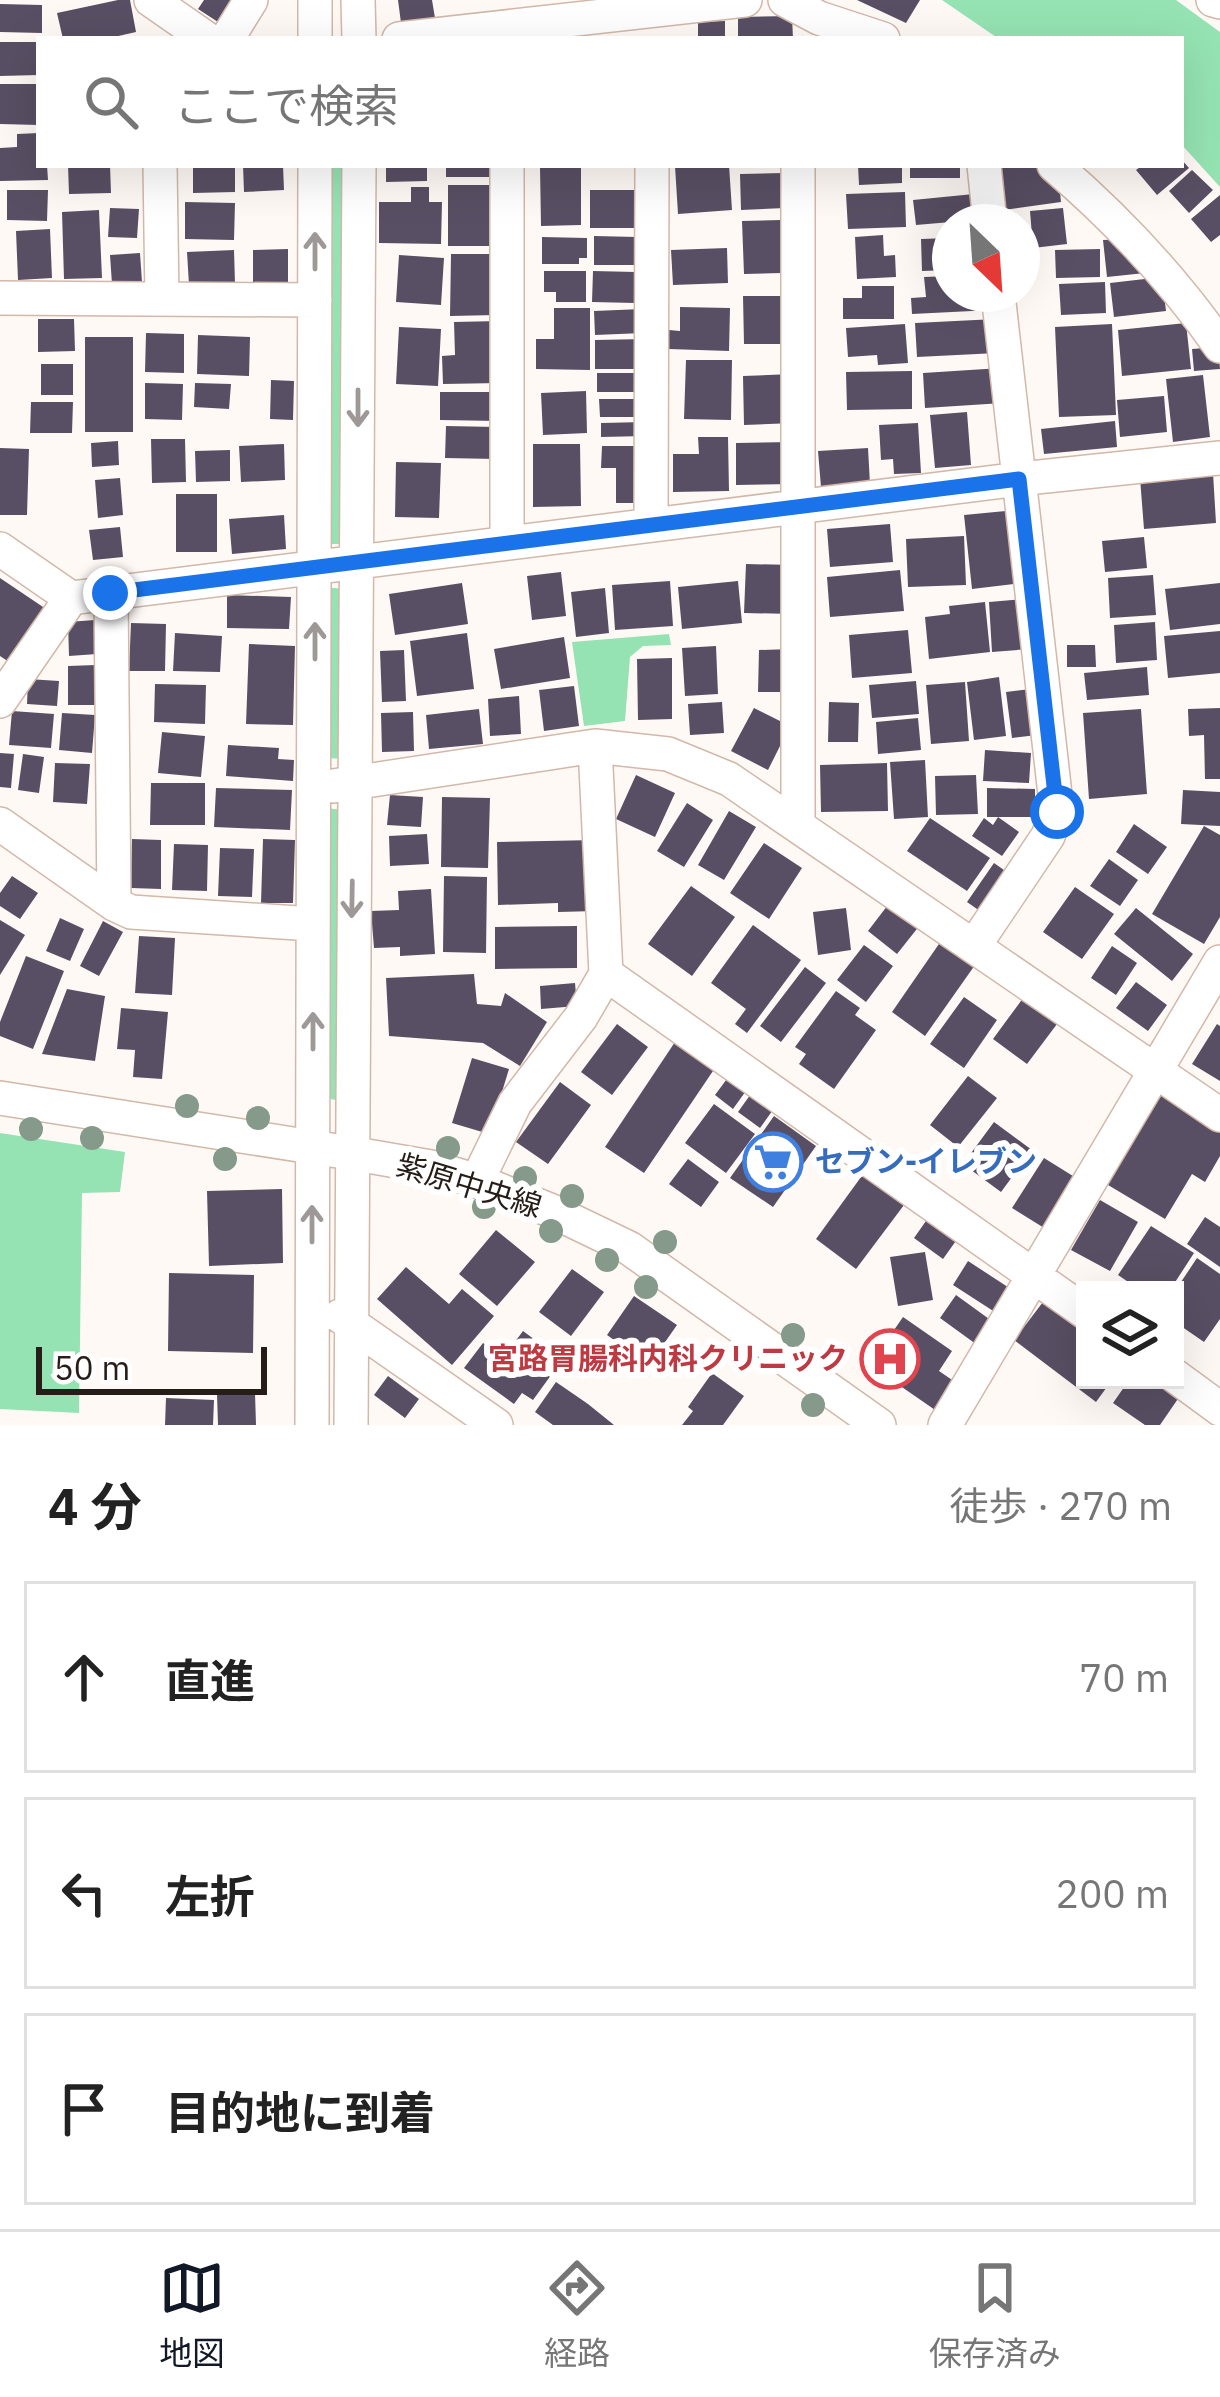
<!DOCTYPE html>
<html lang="ja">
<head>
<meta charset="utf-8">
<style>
	:root { --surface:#fff; --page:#f6f6f6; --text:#222; --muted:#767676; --line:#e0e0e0; --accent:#111827 }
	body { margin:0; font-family:"IBM Plex Sans","Noto Sans JP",sans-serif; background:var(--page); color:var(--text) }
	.controls { position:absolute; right:36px; bottom:36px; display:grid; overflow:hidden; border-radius:0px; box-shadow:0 12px 48px #0002 }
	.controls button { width:108px; height:108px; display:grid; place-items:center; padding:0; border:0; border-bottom:3px solid var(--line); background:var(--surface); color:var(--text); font:60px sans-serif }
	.compass { position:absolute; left:932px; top:204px; width:108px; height:108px; border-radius:50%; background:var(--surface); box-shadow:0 12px 48px #0002; rotate:155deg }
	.scale { position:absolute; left:36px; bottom:30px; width:231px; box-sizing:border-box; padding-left:12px; border:6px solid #271d18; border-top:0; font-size:33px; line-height:42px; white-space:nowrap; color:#271d18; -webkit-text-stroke:9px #fff; paint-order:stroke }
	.stop { position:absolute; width:36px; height:36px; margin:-27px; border:9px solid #1a73e8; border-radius:50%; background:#fff }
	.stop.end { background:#1a73e8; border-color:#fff; box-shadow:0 3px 12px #0008 }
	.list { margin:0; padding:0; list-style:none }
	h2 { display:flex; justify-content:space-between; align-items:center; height:156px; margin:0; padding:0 48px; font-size:51px }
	h2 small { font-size:39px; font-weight:400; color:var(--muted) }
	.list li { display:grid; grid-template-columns:78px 1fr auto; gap:36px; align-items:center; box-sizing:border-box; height:192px; margin:0 24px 24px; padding:0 24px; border:3px solid var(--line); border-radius:0px }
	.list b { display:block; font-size:45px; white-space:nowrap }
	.list em { font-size:39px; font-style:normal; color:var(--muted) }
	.icon { flex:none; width:66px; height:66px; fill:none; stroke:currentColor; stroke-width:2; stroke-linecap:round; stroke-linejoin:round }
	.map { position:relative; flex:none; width:1220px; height:1425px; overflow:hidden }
	.search { position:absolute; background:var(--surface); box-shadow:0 12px 48px #0002; left:36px; right:36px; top:36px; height:132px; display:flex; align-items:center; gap:30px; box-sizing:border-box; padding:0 42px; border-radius:0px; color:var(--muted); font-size:45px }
	.sheet { height:804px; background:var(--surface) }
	nav { display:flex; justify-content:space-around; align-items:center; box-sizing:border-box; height:168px; border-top:3px solid var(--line); background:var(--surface); font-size:33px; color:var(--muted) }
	nav a { display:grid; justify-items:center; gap:6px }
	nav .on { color:var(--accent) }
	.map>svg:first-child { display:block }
	.green { fill:#95e3b2 }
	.building { fill:#594f64 }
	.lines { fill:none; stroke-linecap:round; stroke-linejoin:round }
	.minor-casing { stroke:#d2b8a9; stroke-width:36 }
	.minor { stroke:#fff; stroke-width:33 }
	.tree { fill:#859a8b }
	.oneway { stroke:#9e9997 }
	.route { stroke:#1a73e8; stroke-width:15 }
	.labels { text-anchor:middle; stroke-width:12; stroke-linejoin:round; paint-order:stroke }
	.shop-label { font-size:30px; font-weight:bold; fill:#366cbe; stroke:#fff; text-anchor:start }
	.street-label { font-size:30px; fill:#271d18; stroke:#fff }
	.health-label { font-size:30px; font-weight:bold; fill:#be3a42; stroke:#fff; text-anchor:end }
</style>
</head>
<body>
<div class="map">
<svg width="1220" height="1425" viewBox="0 0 1220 1425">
	<rect width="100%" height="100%" fill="#fff9f6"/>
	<!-- green -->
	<path class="green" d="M942 0H1176L1220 32V187L1181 144V39H999Z
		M325 165H347L352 544H328Z
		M322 587 346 589 348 759 325 758Z
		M669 634 671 645 643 646 630 657 625 721 584 726 572 642Z
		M323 808 345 810V1102L321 1097Z
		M0 1133 125 1152 120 1192 82 1193 79 1413 0 1409Z"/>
	<!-- building -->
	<path class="building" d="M118 0H130L136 32 105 39H63L57 13Z
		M204 0H233L218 22 198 9Z
		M398 0H432L435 18 401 23Z
		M857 0H920L906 23Z
		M0 4 42 5V33L0 32Z
		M792 16 793 39H738V17Z
		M725 21V39H698V22Z
		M0 42H39V75L0 76Z
		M0 84H39V125L0 124Z
		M39 133V165H47L48 180 0 181V148L17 147V134Z
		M1181 159 1189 168 1157 195 1136 170 1143 165H1181Z
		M68 165H110L111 193 69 194Z
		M193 165H235V192L193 193Z
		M243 165H283L284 190 244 192Z
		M386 165H427V181L386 182Z
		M446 165H495V177H446Z
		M729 165 732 210 678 214 675 166Z
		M858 165H902V183L859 185Z
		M910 165H960V178H910Z
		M1008 165H1038L1059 183 1061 202 1004 210 999 166Z
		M581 166V225L541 226 540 167Z
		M1192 170 1213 190 1189 213 1169 191Z
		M784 173 785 208 741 210 740 174Z
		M448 185H494L493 246H448Z
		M411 187H429V202H442L441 244 379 243V202H411Z
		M7 190H48L47 221 7 220Z
		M590 190H646V228H590Z
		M905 192 906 227 848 229 846 194Z
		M984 193 986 219 916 225 913 200Z
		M1220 195V235L1211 242 1191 219Z
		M185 202 235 203 234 240 185 239Z
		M110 208 139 209 137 238 108 237Z
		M1063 208 1067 244 1033 248 1030 211Z
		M99 210 102 278 64 279 62 212Z
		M781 220 782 273 744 274 742 221Z
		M50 229 52 278 18 280 16 231Z
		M883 235 884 256 895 255 896 277 857 279 855 237Z
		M594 236 637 237V265H594Z
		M542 237 587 238V258H579V264H542Z
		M950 238V270L922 271 921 239Z
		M1131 239 1145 273 1107 277 1103 240Z
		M727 248 728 283 673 285 671 250Z
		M288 249V287H253V250Z
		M1100 249V277L1056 278 1055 250Z
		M234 250 235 283 189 285 187 252Z
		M140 253 142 282 112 284 110 255Z
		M451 254H496V315L450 316Z
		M399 255 444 258 441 305 396 302Z
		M544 271H586V302H556V292H544Z
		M593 271 636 272 635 303 592 302Z
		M950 276V294H991L992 310 912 314 911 298 926 297 924 277Z
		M1162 277 1166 311 1114 317 1110 283Z
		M1105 282 1106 313 1061 315 1059 284Z
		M862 286H894V319H843V298H862Z
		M743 296H796V344H744Z
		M680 307 730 308 729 351 669 349V330L680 331Z
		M554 308H590V370L536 369V339H554Z
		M642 309 643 333 595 335 594 311Z
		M38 319H74L75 351 38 352Z
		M996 319 997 353 917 357 915 323Z
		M499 321 500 383 443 384 442 356 455 355 454 322Z
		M1186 323 1191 369 1122 376 1118 330Z
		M905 324 908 363 878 365 877 355 848 357 846 328Z
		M1112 324 1116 415 1059 417 1055 327Z
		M399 327 441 329 438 386 396 384Z
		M146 333 184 334V373L145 372Z
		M198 335 250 337 249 376 197 374Z
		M85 337H133V432H85Z
		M645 339V369H595V340Z
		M1218 347 1220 369 1194 371 1192 349Z
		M686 360H732L731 420 684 419Z
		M41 364H73V395H41Z
		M1001 368 1003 403 925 408 923 373Z
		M912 371V409L847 410 846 372Z
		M597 373H645L646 392H597Z
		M792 374 794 423 744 425 743 376Z
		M1203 375 1210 437 1173 442 1166 379Z
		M271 380 294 381 293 420 270 419Z
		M145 383 183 384 182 420 145 419Z
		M195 383 231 384 229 409 194 407Z
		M586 391 587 433 543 435 541 393Z
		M440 392H499L498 421 440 420Z
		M1164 396 1167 432 1120 437 1117 400Z
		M599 399H646L645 417H600Z
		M31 402H73L72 433H30Z
		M967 412 971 465 935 468 930 415Z
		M1115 421 1117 447 1044 454 1041 429Z
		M645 422V436L601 437V423Z
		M918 423 921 473 894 474 893 459 881 460 879 425Z
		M446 426 497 427 496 459 445 458Z
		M698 437H728L729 491 673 492V454H699Z
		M151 439H185L186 482 152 483Z
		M118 441 119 465 92 467 91 443Z
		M792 442 793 484 736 485V443Z
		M284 444 285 480 241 482 239 446Z
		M533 444H580L581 506 533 507Z
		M602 446H649V503H616V468H601Z
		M0 448 29 449 27 515H0Z
		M868 448 870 484 821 487 818 451Z
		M230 450V481L196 482 195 451Z
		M396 462 441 463 439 518 395 517Z
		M1213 473 1216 523 1144 529 1140 478Z
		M120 478 123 515 98 518 95 480Z
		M176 494H217V552H176Z
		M1016 510 1023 583 972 589 964 515Z
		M284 515 286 549 232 554 229 519Z
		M890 524 893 562 830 567 827 529Z
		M120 527 123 557 93 560 89 530Z
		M964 536 966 585 908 587 906 539Z
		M1144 537 1147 568 1105 572 1102 541Z
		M746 564 794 565 793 614 744 613Z
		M900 570 904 611 830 617 827 577Z
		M561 572 566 616 532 620 527 576Z
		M1153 575 1156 615 1110 618 1108 578Z
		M0 578 46 609 9 662 0 656Z
		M670 581 673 626 615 630 612 585Z
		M738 581 742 623 682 629 678 587Z
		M462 583 468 624 395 635 389 594Z
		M1220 583V624L1170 630 1165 589Z
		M605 588 609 633 576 637 571 592Z
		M227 595 291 597 289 629 227 628Z
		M1025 599 1029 649 992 652 989 602Z
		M985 602 990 652 929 659 925 617 950 614 949 606Z
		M95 620 97 654 69 656 68 622Z
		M1155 622 1157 660 1116 663 1114 625Z
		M131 623 166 624 165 671H129Z
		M908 630 912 673 852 678 849 635Z
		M1220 631V673L1168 678 1164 636Z
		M175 633 222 636 220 672 173 671Z
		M467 633 474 689 417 696 410 641Z
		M564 637 570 678 501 689 494 649Z
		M249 644 295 646 293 725 246 724Z
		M1067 645H1095L1096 667H1067Z
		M716 646 718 694 685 696 682 648Z
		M792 649V692H758L759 650Z
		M404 650 406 701 382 702 380 651Z
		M672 658V719L638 720 637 659Z
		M96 665 97 705H68V666Z
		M1147 667 1149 695 1087 700 1084 673Z
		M999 677 1006 736 974 740 967 682Z
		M28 679 59 681 57 706 27 704Z
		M916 681 919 714 872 718 869 685Z
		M965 682 969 741 931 744 926 685Z
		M155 684 206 685 205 724 154 722Z
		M574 686 579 726 544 731 539 690Z
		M1039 688 1045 734 1012 738 1006 692Z
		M519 696 521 734 490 736 488 699Z
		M722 702 724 733 690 735 688 704Z
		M829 702 859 703 858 742H828Z
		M754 708 790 726 768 770 731 751Z
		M1220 708V779H1205L1204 735 1189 736 1188 709Z
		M479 709 483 744 429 749 426 715Z
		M1141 709 1147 794 1089 799 1083 713Z
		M12 711 54 714 51 748 9 745Z
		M413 712 414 751 382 752 381 713Z
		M62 713 95 715 92 753 59 750Z
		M918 718 921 750 878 754 876 722Z
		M162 732 205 736 201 777 158 773Z
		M228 745 279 748 278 759 294 760 293 781 226 776Z
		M985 750 1031 753 1029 783 983 781Z
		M0 753 14 754 11 788 0 787Z
		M23 754 44 757 39 793 18 790Z
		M925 760 928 817 894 819 890 762Z
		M55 763 90 764 87 804 53 802Z
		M887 763 888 811 821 812 820 765Z
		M636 775 675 793 655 837 616 819Z
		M976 775 978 814 936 815 935 776Z
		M151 783H205V825H150Z
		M216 788 292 790 290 830 214 827Z
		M987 788 1035 789V817H987Z
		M1183 790 1220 792V826L1181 824Z
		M390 795 423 797 421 827 387 825Z
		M442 797 490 798 488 868 441 867Z
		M687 803 713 820 684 867 657 851Z
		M729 811 756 827 724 880 698 865Z
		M998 817 1019 832 1002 856 972 836 984 818 993 825Z
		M930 818 990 858 967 891 907 851Z
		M1134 824 1167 847 1148 874 1116 852Z
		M1204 826 1220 835V917L1204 944 1152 914Z
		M427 834 429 864 390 866 389 836Z
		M132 839 161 840V889L131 888Z
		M263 839 295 840 293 903H261Z
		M596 840V911L558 912V903L498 905 497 842Z
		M764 843 802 868 769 919 730 893Z
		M174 844 208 845 207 891 172 890Z
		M220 848 254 849 252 897 218 896Z
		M1109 859 1138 880 1120 906 1090 886Z
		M994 863 1014 877 987 916 967 902Z
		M12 876 38 893 20 919 0 906V893Z
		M444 876 487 877 486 953 443 952Z
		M691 886 735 917 692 976 648 944Z
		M1075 887 1114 914 1082 959 1043 932Z
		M431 889 435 954 400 956V947L374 948 371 911 399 910 398 891Z
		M894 897 924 920 897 954 868 931Z
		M846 908 851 950 818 955 813 912Z
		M1136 908 1193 954 1172 981 1114 934Z
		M60 918 84 929 70 961 46 951Z
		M0 920 25 935 0 975Z
		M103 921 123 932 99 976 80 966Z
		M753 925 801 960 747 1033 735 1024 746 1009 711 983Z
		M577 926V968L495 969V927Z
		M139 936 175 938 172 995 135 993Z
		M941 941 975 965 925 1036 892 1012Z
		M864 945 893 966 866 1002 837 980Z
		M1112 946 1137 963 1116 995 1091 978Z
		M26 956 64 971 33 1049 0 1036V1022Z
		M805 967 826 983 781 1042 760 1026Z
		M474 974 477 1004 501 1006 505 993 547 1022 520 1066 483 1043 389 1036 386 978Z
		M1136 982 1167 1005 1148 1031 1116 1008Z
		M575 983 577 1006 541 1009 540 986Z
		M67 989 105 996 95 1061 42 1054Z
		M836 991 860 1008 855 1015 876 1030 834 1089 799 1064 806 1054 795 1047Z
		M1026 994 1060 1020 1027 1064 993 1039Z
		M964 997 997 1020 964 1068 930 1044Z
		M121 1008 168 1012 162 1079 133 1077 135 1050 117 1049Z
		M617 1024 648 1047 612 1095 581 1072Z
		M1217 1024 1220 1026V1081L1192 1064Z
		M675 1042 715 1068 644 1173 605 1147Z
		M472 1058 509 1069 489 1134 452 1123Z
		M735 1068 753 1081 733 1109 715 1095Z
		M968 1076 997 1098 958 1147 930 1125Z
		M560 1082 591 1105 548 1164 516 1142Z
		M758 1084 780 1100 760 1128 738 1112Z
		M1160 1088 1220 1124V1156L1205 1182 1192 1174 1165 1219 1103 1182Z
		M714 1104 755 1134 726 1173 685 1143Z
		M774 1116 816 1146 773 1207 730 1178Z
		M994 1122 1032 1150 1001 1192 963 1164Z
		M1044 1158 1081 1181 1049 1231 1012 1208Z
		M688 1159 719 1182 701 1207 669 1184Z
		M869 1166 910 1197 856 1269 816 1239Z
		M282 1189 283 1263 209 1266 207 1191Z
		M1100 1200 1138 1222 1110 1271 1071 1250Z
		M933 1211 963 1231 943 1259 914 1238Z
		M1205 1217 1220 1227V1267L1187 1244Z
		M1151 1226 1194 1253 1170 1290H1140L1118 1275Z
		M496 1230 535 1262 497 1306 459 1274Z
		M925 1252 933 1300 898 1306 890 1257Z
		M1197 1258 1220 1274V1319L1204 1342 1175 1322V1291Z
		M968 1261 1017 1293 1001 1316 953 1285Z
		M406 1267 449 1304 462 1289 494 1316 452 1365 377 1299Z
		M572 1269 604 1292 571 1336 539 1312Z
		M169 1273 254 1275 253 1353 168 1351Z
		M956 1295 996 1324 980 1347 940 1318Z
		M634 1296 677 1325 649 1365 607 1335Z
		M1046 1298 1085 1327V1380H1112L1096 1402 1014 1340Z
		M903 1317 952 1351 939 1371 958 1384 938 1412 870 1365Z
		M523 1331 562 1360 533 1400 522 1393 514 1404 464 1368 483 1343 503 1358Z
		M712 1373 744 1396 723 1425H682L693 1411 688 1407Z
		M388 1376 419 1399 405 1418 374 1395Z
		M1129 1380H1169L1184 1390 1160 1425H1145L1113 1403Z
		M556 1382 588 1404 614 1425H553L535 1412Z
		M255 1393 256 1425H218L217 1394Z
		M166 1398 214 1400 213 1425H165Z"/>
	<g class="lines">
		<!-- minor casing -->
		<g class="minor-casing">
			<path id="minor" d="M151 0 207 39
				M315 0V39
				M358 0 359 39
				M785 0 819 18 883 39
				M1213 0 1220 2
				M227 39 251 0
				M399 39 745 0
				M160 165 162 299
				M984 165 990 222
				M1054 165C1118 220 1172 277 1220 346
				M0 298 315 300
				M651 525 652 165
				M507 543V165
				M0 549 71 598
				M111 593 114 904
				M0 701 71 598 1019 479 1220 458
				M595 746 606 974 1085 1312
				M333 786 595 746 668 754 729 779 1220 1115
				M0 824 114 904 131 912 313 924
				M798 826V165
				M974 946 1048 836 1057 812 998 294
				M0 1098 350 1153 431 1167 477 1181 552 1211 629 1248 879 1425
				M477 1181 515 1103 581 1017 606 974
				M340 1316 496 1425
				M1175 1376 1220 1409
				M312 1425 315 165
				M351 1425 359 165
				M945 1425 1220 962"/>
		</g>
		<!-- minor -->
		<use href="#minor" class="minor"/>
	</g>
	<!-- trees -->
	<g class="tree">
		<circle cx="187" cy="1106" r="12"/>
		<circle cx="258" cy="1118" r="12"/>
		<circle cx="31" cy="1129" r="12"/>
		<circle cx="92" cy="1138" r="12"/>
		<circle cx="448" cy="1148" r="12"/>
		<circle cx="225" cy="1159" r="12"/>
		<circle cx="525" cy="1178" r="12"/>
		<circle cx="572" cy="1196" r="12"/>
		<circle cx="484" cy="1207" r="12"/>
		<circle cx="551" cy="1231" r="12"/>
		<circle cx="665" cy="1242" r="12"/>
		<circle cx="607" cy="1260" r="12"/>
		<circle cx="646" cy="1287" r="12"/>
		<circle cx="793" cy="1335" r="12"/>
		<circle cx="747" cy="1357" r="12"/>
		<circle cx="813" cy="1405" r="12"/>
	</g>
	<!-- one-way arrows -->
	<defs><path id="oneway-shaft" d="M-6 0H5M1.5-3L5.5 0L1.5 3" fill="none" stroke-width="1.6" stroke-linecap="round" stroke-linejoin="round" transform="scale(3)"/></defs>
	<g class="oneway">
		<use href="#oneway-shaft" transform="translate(315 251) rotate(-90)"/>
		<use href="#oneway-shaft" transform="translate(358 408) rotate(90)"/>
		<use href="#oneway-shaft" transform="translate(315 641) rotate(-90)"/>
		<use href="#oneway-shaft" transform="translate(352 899) rotate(91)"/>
		<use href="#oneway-shaft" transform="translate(313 1031) rotate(-90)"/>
		<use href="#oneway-shaft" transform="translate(312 1224) rotate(-90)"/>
	</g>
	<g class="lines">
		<!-- route -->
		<path class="route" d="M110 593 1019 479 1057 812"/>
	</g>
	<!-- icons -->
	<defs>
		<g id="supermarket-ring" transform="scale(3)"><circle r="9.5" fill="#fff" stroke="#3f7fe0" stroke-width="1.5"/><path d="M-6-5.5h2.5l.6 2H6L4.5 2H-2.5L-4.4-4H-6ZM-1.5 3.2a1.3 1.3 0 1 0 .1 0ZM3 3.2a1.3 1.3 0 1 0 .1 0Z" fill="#3f7fe0"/></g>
		<g id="hospital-ring" transform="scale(3)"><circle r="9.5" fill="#fff" stroke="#e0444e" stroke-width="1.5"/><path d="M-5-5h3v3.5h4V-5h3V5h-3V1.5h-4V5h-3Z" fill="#e0444e"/></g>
	</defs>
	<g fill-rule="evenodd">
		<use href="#supermarket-ring" x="773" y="1162"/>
		<use href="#hospital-ring" x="890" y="1359"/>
	</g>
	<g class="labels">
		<!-- shop labels -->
		<g class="shop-label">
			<text x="815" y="1172">セブン-イレブン</text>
		</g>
		<!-- street labels -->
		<g class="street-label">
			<text transform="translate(469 1186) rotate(17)" y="10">紫原中央線</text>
		</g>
		<!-- health labels -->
		<g class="health-label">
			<text x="848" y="1369">宮路胃腸科内科クリニック</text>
		</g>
	</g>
</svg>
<div class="controls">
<button><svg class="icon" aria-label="layers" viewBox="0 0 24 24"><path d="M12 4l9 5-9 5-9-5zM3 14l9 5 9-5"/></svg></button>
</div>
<svg class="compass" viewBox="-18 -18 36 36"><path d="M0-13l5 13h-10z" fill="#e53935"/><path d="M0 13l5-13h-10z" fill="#767676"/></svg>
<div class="scale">50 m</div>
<div class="stop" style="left:1057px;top:812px"></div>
<div class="stop end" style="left:110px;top:593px"></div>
<div class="search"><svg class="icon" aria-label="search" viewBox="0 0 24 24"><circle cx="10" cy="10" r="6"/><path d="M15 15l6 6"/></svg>ここで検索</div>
</div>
<section class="sheet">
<h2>4 分<small>徒歩 · 270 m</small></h2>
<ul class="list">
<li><svg class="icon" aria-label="ahead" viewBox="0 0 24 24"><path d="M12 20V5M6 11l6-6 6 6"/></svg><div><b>直進</b></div><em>70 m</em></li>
<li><svg class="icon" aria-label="left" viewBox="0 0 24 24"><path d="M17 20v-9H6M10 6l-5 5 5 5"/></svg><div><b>左折</b></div><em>200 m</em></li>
<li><svg class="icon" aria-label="arrive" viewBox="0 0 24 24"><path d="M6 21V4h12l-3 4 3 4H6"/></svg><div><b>目的地に到着</b></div></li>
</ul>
</section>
<nav>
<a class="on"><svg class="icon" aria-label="map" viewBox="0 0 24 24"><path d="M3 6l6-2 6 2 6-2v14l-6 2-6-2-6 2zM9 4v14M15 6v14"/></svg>地図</a>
<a><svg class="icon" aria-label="directions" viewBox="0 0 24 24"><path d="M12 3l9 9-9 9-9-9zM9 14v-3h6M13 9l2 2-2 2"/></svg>経路</a>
<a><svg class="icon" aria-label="saved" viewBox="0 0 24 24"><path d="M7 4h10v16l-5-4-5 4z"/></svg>保存済み</a>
</nav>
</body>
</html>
